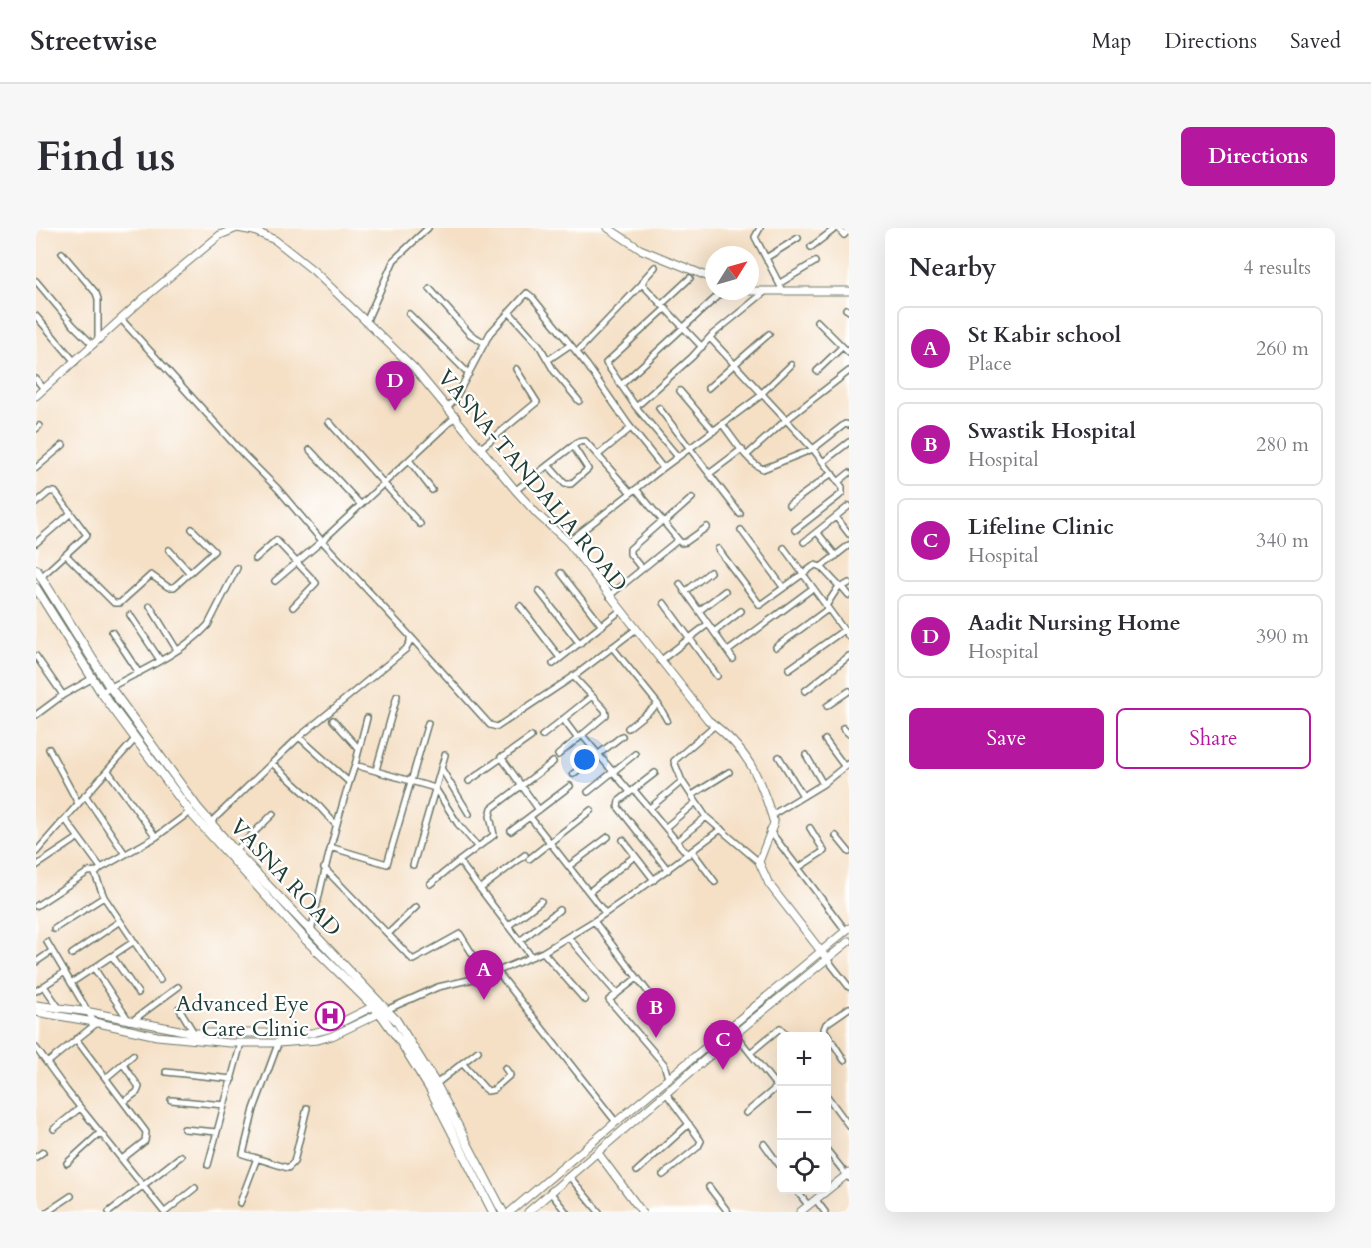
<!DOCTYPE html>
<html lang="en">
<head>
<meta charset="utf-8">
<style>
	:root { --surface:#fff; --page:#f7f7f7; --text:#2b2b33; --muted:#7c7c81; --line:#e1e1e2; --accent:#b5179e }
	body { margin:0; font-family:Cardo,serif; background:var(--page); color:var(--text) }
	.controls { position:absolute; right:18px; bottom:18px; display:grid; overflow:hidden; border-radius:9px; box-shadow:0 6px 24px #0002 }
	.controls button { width:54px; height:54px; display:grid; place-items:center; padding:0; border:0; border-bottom:2px solid var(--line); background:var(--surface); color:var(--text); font:30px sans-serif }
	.compass { position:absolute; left:669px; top:18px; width:54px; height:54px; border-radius:50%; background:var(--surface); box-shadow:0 6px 24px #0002; rotate:53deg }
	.you { position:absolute; left:549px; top:532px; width:21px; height:21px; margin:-15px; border:4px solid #fff; border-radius:50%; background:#1a73e8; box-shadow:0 0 0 9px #1a73e833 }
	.badge { display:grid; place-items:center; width:39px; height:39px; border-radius:50%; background:var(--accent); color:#fff; font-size:20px; font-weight:700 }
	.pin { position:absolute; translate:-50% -50px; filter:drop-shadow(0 2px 3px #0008) }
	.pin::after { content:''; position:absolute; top:32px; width:21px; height:18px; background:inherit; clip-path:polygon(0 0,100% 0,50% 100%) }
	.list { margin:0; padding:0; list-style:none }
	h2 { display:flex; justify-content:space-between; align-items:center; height:78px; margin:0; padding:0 24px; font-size:26px }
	h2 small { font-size:20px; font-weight:400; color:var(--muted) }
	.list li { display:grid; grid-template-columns:39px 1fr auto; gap:18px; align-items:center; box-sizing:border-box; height:84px; margin:0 12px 12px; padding:0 12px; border:2px solid var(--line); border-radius:9px }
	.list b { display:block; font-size:22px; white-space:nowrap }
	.list p { margin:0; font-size:20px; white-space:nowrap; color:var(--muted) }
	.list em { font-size:20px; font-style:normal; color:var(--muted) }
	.actions { display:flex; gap:12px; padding:18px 24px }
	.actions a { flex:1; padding:14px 0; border:2px solid var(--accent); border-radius:9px; text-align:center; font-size:21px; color:var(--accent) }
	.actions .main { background:var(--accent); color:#fff }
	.icon { flex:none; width:33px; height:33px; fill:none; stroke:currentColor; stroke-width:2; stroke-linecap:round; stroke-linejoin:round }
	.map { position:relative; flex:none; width:813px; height:984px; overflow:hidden; border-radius:9px }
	header { display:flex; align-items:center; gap:36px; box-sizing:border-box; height:84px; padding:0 30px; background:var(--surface); border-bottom:2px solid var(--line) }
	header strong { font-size:28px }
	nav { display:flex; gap:33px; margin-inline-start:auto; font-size:21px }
	.intro { display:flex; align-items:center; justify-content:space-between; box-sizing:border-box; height:144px; padding:0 36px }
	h1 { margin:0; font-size:42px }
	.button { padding:15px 27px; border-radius:9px; background:var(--accent); color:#fff; font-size:21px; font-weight:700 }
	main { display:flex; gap:36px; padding:0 36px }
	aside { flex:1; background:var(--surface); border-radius:9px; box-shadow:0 6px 24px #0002 }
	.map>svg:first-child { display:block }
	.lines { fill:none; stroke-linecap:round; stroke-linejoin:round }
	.minor-casing { stroke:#6a7667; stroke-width:8 }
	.tertiary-casing { stroke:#6a7667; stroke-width:9 }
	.secondary-casing { stroke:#6a7667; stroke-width:10 }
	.minor { stroke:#fff; stroke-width:5 }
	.tertiary { stroke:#fff; stroke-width:7 }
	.secondary { stroke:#fff; stroke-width:8 }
	.labels { text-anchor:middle; stroke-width:4.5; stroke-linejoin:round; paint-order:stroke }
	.street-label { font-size:22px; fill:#1f3d34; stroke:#fff }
	.poi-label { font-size:22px; fill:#1f3d34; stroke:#fff; text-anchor:end }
</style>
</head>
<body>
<header>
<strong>Streetwise</strong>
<nav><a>Map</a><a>Directions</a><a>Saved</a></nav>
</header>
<div class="intro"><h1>Find us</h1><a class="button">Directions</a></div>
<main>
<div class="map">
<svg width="813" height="984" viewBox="0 0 813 984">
	<rect width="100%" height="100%" fill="#fff"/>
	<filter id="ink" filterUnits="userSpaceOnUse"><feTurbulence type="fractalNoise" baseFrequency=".0167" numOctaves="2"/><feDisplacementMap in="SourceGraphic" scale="12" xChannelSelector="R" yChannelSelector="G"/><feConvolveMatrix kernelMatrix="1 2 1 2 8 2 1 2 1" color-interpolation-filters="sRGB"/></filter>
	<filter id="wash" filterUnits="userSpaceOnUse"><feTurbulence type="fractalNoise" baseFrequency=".008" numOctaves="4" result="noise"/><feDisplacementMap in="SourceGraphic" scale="24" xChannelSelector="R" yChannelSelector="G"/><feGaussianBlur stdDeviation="1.35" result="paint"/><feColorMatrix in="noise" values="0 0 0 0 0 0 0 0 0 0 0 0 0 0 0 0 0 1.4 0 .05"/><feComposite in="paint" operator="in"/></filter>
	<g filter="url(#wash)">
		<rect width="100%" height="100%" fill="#f5e0c6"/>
	</g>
	<g filter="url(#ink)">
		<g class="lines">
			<!-- minor casing -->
			<g class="minor-casing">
				<path id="minor" d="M724 0 719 9 747 63
					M802 0 808 7 813 2
					M775 19 800 0
					M26 25 60 65 62 71V112
					M730 30 762 10
					M0 53 37 97 57 117
					M744 55 779 34
					M606 56 609 50 619 39
					M394 61 434 106 449 115
					M626 76 654 50
					M630 80 570 135 600 179 642 229
					M810 81 813 83
					M473 84 503 117 518 143 543 173
					M373 86 433 146
					M0 88 39 134
					M85 91 209 228 242 261 286 313 374 408V414L370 421 263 509 174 595
					M781 93 813 125
					M330 94 358 32 392 0
					M674 110 777 221 806 259V265L803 268 759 302
					M541 124 606 56 666 119
					M512 132 534 117
					M781 143 806 119
					M0 151 8 161
					M585 157 687 63
					M672 160 733 106
					M644 163 678 203
					M726 165 755 137
					M412 179 418 173 454 105 491 65 496 69 551 137 592 196 627 240 727 166
					M600 179 656 129 677 106 730 63
					M623 180 704 286
					M293 194 384 296
					M686 196C697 210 711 234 727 241L777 221 809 196 813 197
					M0 201 3 198
					M445 220 501 174 480 141
					M274 222 325 277
					M562 227 595 200
					M711 227 750 192 813 143
					M373 232 396 262
					M787 234 813 214
					M512 237 529 256H535L552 241 537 218
					M0 240 27 217
					M673 246 706 221
					M802 254 813 245
					M600 261 645 315 650 314 671 299
					M480 262 542 214 549 213 595 265
					M0 275 13 264H19L51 307 5 349
					M753 277 796 245
					M800 289 813 306
					M628 295 656 270
					M705 302 747 359
					M781 304 800 328
					M532 314 627 240
					M768 314 813 278
					M0 315 35 285
					M748 320 813 409
					M682 321 724 377 779 337 785 339 803 358 806 359 813 355
					M133 322 153 344
					M30 327 78 375H84L115 347 132 359H138L178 323 156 301
					M219 331 240 312 280 355 257 379
					M785 339 813 317
					M606 341 594 326V321L626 293
					M525 345 566 398
					M239 353 286 313 420 188
					M644 356 697 431
					M806 359 813 367
					M503 363 544 416
					M649 364 674 344
					M573 368 642 312
					M628 375 681 448
					M114 378 141 422
					M484 378 524 430
					M790 378 803 358
					M663 383 689 363
					M94 387 124 432
					M76 404 103 445
					M678 404 705 383
					M374 408 454 497 461 499 541 446 599 402
					M576 419 622 476 631 492
					M740 419 792 381
					M692 423 777 360
					M0 428 27 467
					M624 433 672 396
					M517 436 584 383
					M753 441 808 402
					M769 463 813 428
					M65 464C99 446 147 425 172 397L201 340
					M791 478 813 463
					M0 487 27 467 57 450
					M527 491 542 511
					M297 492 323 521
					M679 497 638 533 646 553 670 589 723 634
					M592 500 622 476
					M807 500 813 506
					M546 507 594 564
					M506 508 556 468
					M263 509 313 554
					M789 512 809 539
					M13 521 42 575
					M522 527 570 487 569 482 537 448
					M770 527 787 556
					M465 529 503 582
					M743 529 767 568
					M237 536 280 575 300 597
					M319 537 331 490
					M405 540 433 586
					M340 542 361 468
					M72 543 120 609
					M619 545 583 573 582 579 632 642
					M537 546 586 508
					M433 553 495 509
					M598 562 652 627
					M552 564 599 526
					M49 567 89 626
					M656 567 693 544
					M614 580 646 553
					M736 587 787 556 813 535
					M494 589 569 685
					M29 591 65 640
					M630 599 660 574
					M475 603 534 558
					M734 603 810 703
					M800 608 813 624
					M587 612 618 652
					M641 613 670 589
					M294 619 351 636 392 495
					M199 623 237 586
					M656 623 679 654
					M0 624 99 511
					M493 631 555 582
					M377 637 409 527
					M0 638 42 610
					M533 638 572 609
					M288 640 377 732 424 706 450 748
					M762 640 788 623 774 600
					M394 656 423 633
					M444 661 489 627
					M553 664 599 628
					M0 678 52 644 61 643
					M558 693 625 781
					M472 698 505 673
					M18 701 68 669
					M275 704C287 647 300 592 319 537L399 560 422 596 442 619
					M353 705 380 679
					M532 709 581 766
					M484 713 523 682
					M11 714 58 794
					M507 724 549 772
					M36 726 84 693
					M76 728 102 765
					M495 728 423 633 458 607 454 588 456 580 517 534
					M791 731 813 759
					M0 734 16 723
					M58 740 93 793
					M461 743 580 894
					M601 750 573 772 628 836 632 850
					M124 752 68 669 59 646 65 640 120 609 155 583
					M35 755 97 714
					M8 758 23 780
					M0 763 29 744
					M143 780 158 805
					M350 782 402 759 450 748 507 724 558 693 613 655 685 601
					M96 793 142 759
					M246 805 218 881 207 926 252 940 258 934 271 880
					M699 806 746 865
					M40 811 110 904 109 913 86 931
					M0 820 31 863 128 984
					M714 825 744 800 751 808
					M808 832 788 801 790 796 813 780
					M11 835 61 795
					M426 835 451 863 457 862 474 847 469 840
					M87 836 103 859 101 864 88 874
					M130 844 196 851
					M70 850 97 827
					M400 856 442 823
					M791 868 813 898
					M135 872 188 877
					M710 885 741 859
					M18 901 44 880
					M148 901 181 904
					M728 916 746 941
					M790 921 813 950
					M0 929 7 924
					M31 935 64 905
					M172 937 205 815
					M601 943 653 896
					M627 947 662 919 665 913 630 865
					M533 948 563 984
					M673 959 692 984
					M760 962 772 977
					M514 964 530 984
					M780 972 789 984
					M204 975 221 930
					M11 984 35 968
					M73 984 145 928
					M129 984 159 960"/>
			</g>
			<!-- tertiary casing -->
			<g class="tertiary-casing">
				<path id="tertiary" d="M572 0 604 21 678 51
					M714 63H813
					M0 168 107 71 184 7 201 0 218 3 239 12 278 43 378 140 481 264 502 287 532 314 672 492C712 521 724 549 738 595L723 634 733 656 791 731
					M0 777 54 784 158 805H276L292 801 340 777
					M0 784 58 794 121 808 194 815H242L282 812 296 808 348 783
					M562 925 606 984
					M474 984 580 894 813 700
					M492 984 693 811 813 713
					M764 984 813 945"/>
			</g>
			<!-- secondary casing -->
			<g class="secondary-casing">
				<path id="secondary" d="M0 341 74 459 161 579 199 623 360 792 400 856 467 984
					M0 360 65 464 154 584 270 712 344 785 366 816 394 861 457 984"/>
			</g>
			<!-- minor -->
			<use href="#minor" class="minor"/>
			<!-- tertiary -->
			<use href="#tertiary" class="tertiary"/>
			<!-- secondary -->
			<use href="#secondary" class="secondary"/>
		</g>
	</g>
	<!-- icons -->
	<defs>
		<g id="hospital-ring" transform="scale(1.5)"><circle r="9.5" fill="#fff" stroke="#b5179e" stroke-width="1.5"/><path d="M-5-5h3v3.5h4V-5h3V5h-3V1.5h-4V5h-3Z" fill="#b5179e"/></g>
	</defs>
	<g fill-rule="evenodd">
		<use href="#hospital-ring" x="294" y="788"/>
	</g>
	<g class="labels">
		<!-- street labels -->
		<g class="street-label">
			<text transform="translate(497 252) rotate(50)" y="8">VASNA-TANDALJA ROAD</text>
			<text transform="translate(250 649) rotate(47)" y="8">VASNA ROAD</text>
		</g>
		<!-- poi labels -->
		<g class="poi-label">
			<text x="273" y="783">Advanced Eye<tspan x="273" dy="25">Care Clinic</tspan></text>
		</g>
	</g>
</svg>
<div class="controls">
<button>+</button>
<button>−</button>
<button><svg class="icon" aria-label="locate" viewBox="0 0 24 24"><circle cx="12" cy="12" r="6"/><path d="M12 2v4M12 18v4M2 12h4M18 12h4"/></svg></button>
</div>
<svg class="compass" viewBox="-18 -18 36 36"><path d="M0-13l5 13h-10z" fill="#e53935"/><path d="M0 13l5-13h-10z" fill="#7c7c81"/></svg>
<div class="you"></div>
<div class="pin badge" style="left:448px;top:772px">A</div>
<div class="pin badge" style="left:620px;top:810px">B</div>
<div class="pin badge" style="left:687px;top:842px">C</div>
<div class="pin badge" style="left:359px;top:183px">D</div>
</div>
<aside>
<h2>Nearby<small>4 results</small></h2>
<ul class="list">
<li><span class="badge">A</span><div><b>St Kabir school</b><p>Place</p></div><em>260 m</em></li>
<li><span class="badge">B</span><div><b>Swastik Hospital</b><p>Hospital</p></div><em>280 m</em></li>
<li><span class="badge">C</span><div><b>Lifeline Clinic</b><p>Hospital</p></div><em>340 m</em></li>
<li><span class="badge">D</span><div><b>Aadit Nursing Home</b><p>Hospital</p></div><em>390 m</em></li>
</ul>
<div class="actions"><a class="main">Save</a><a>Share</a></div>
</aside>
</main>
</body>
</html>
